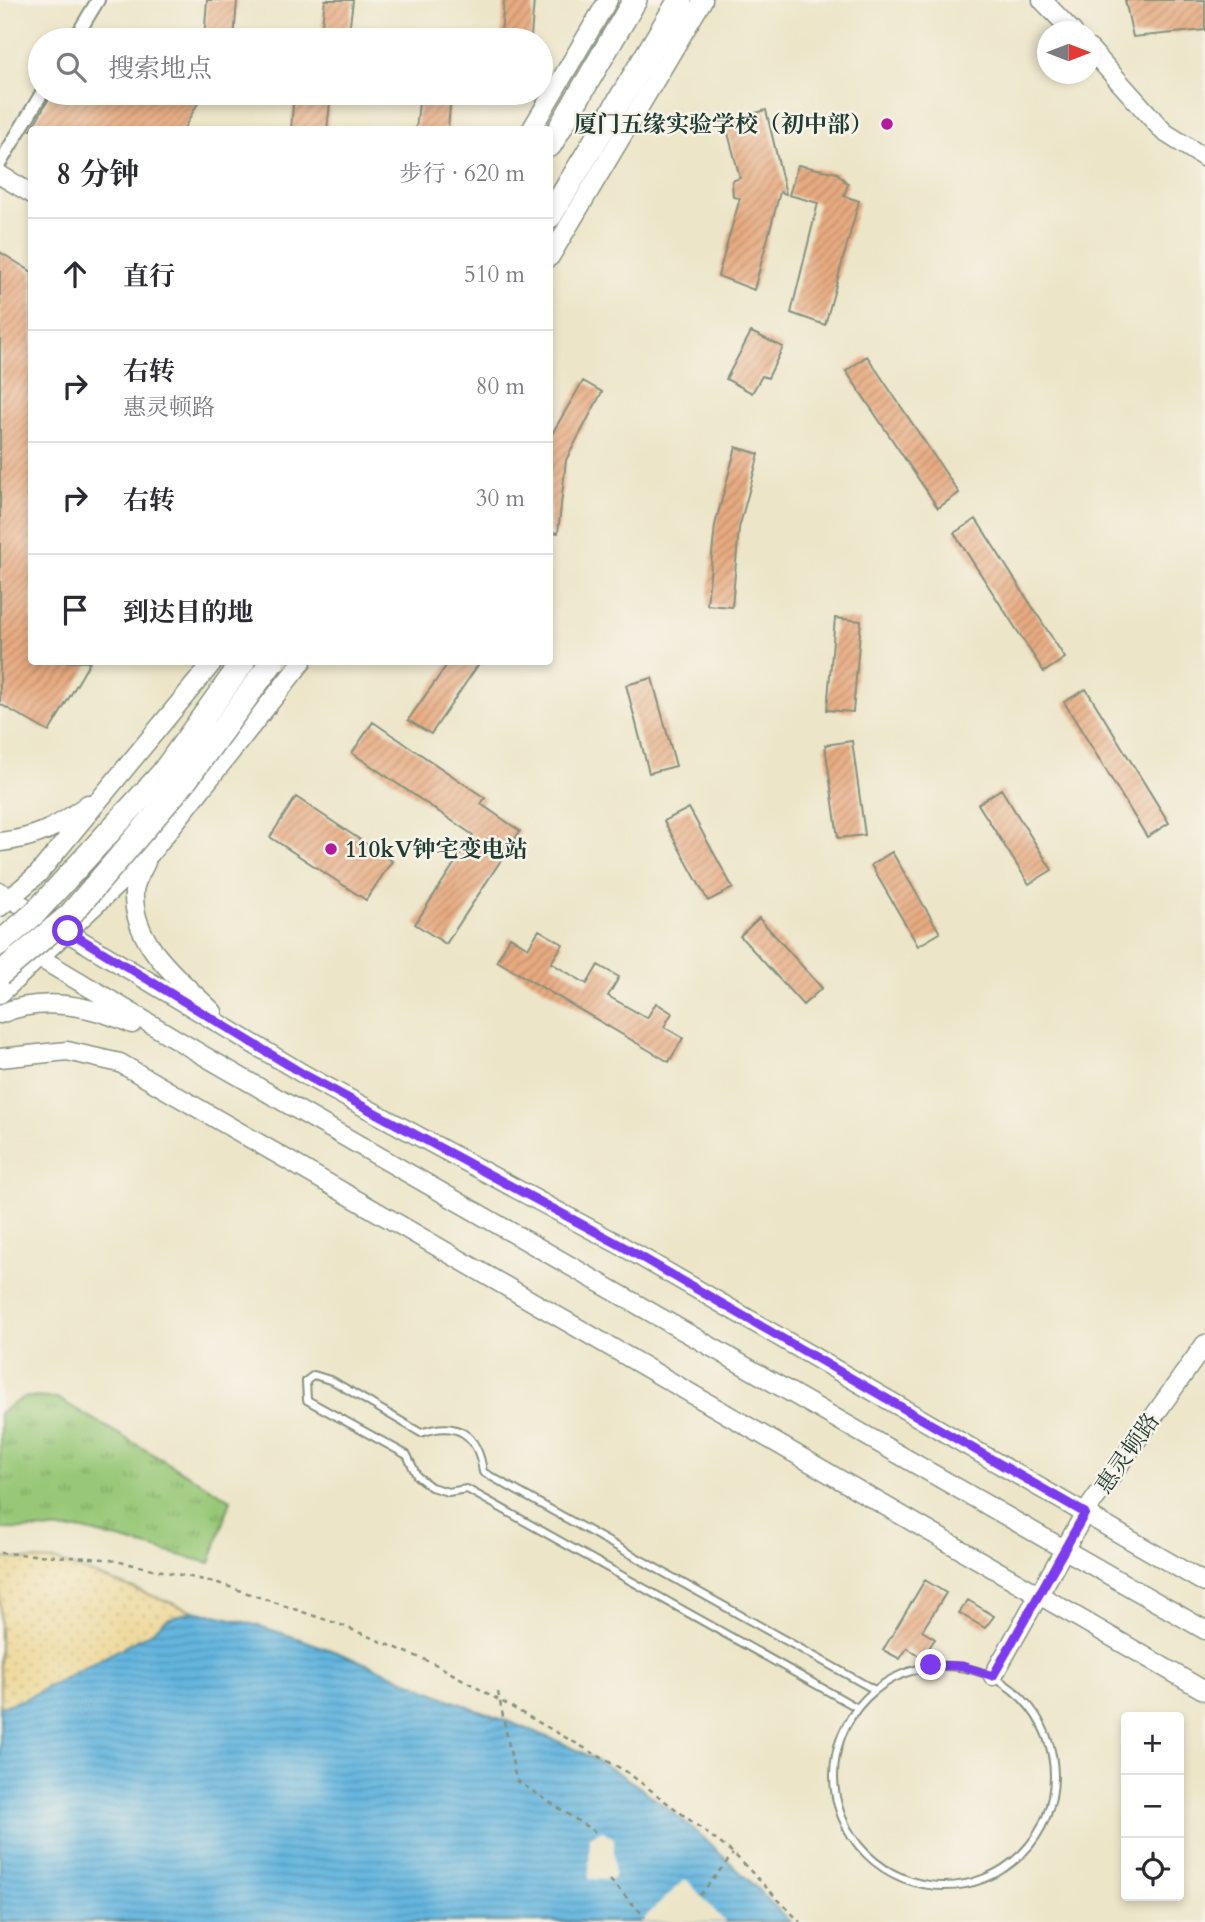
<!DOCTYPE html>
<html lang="zh">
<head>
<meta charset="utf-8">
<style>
	:root { --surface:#fff; --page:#f7f7f7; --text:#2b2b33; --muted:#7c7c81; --line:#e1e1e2 }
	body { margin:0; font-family:Cardo,"Noto Serif SC",serif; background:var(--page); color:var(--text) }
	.controls { position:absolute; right:21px; bottom:21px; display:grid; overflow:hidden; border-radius:7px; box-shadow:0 4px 10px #0003 }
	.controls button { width:63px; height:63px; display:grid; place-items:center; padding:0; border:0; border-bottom:2px solid var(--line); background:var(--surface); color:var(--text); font:35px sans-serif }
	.compass { position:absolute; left:1037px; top:21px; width:63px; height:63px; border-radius:50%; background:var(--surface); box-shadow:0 4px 10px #0003; rotate:90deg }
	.stop { position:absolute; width:21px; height:21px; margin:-16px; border:5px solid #7c3aed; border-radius:50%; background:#fff }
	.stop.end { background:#7c3aed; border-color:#fff; box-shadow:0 2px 7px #0008 }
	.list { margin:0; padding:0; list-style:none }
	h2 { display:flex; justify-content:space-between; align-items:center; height:91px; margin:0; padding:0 28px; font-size:30px }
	h2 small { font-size:23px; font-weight:400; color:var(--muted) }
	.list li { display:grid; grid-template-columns:46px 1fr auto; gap:21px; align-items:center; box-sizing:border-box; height:112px; padding:0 28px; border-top:2px solid var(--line) }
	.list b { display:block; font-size:26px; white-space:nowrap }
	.list p { margin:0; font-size:23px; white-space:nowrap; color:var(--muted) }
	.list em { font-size:23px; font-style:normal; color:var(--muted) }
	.icon { flex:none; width:38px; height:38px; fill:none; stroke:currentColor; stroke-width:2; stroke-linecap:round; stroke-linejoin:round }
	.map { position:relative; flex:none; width:1205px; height:1922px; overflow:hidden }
	.search { position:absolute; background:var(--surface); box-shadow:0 4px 10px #0003; left:28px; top:28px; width:525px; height:77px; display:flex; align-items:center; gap:18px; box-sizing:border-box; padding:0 24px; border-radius:38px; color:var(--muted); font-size:26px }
	.panel { position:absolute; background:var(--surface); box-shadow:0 4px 10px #0003; left:28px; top:126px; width:525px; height:539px; border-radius:7px }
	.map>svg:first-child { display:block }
	.sand { fill:url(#sand-dots); stroke:#868c69; stroke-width:2 }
	.park { fill:url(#park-tufts); stroke:#5c8256; stroke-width:2 }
	.water { fill:url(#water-rules); stroke:#41798a; stroke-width:2 }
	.pier { fill:#ece5c8 }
	.building { fill:url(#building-hatch) }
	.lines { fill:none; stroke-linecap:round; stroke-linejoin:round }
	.lane-casing { stroke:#86917e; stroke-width:10 }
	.street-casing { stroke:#86917e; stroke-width:16 }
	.secondary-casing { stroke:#86917e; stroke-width:21 }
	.highway-casing { stroke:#86917e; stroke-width:26 }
	.path { stroke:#86917e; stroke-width:2.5; stroke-dasharray:5 5; stroke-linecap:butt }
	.lane { stroke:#fff; stroke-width:6 }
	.street { stroke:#fff; stroke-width:12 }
	.secondary { stroke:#fff; stroke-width:18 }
	.highway { stroke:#fff; stroke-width:23 }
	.highway-bridge-casing { stroke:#86917e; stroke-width:26; stroke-linecap:butt }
	.highway-bridge { stroke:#fff; stroke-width:23 }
	.route { stroke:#7c3aed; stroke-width:9 }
	.poi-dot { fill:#b5179e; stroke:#f7f3e8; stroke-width:2.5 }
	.labels { text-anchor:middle; stroke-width:5; stroke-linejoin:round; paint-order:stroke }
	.poi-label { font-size:23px; font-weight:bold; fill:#1f3d34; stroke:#f7f3e8; text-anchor:end }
	.street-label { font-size:23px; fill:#1f3d34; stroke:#f7f3e8 }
</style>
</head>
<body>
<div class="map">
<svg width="1205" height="1922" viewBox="0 0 1205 1922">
	<defs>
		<pattern id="sand-dots" width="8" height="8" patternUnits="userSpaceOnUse" patternTransform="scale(1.75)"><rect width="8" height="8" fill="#eeda9e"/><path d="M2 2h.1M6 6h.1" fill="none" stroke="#ccbc89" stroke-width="1.8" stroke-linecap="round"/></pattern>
		<pattern id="park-tufts" width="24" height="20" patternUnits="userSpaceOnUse" patternTransform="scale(1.75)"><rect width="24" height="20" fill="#98c877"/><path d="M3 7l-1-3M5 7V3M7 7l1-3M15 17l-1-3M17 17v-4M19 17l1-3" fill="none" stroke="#7ba462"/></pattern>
		<pattern id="water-rules" width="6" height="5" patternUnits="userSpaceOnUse" patternTransform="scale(1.75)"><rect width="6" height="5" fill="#63b5df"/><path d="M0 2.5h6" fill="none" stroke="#5194b6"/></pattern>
		<pattern id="building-hatch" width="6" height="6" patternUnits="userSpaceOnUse" patternTransform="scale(1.75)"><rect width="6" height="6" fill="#e8ab81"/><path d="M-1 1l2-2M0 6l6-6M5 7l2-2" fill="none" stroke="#bb8c6a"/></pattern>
	</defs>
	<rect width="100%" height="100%" fill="#f7f3e8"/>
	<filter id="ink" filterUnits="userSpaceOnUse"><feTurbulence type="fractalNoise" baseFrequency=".0143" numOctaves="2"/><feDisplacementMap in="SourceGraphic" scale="14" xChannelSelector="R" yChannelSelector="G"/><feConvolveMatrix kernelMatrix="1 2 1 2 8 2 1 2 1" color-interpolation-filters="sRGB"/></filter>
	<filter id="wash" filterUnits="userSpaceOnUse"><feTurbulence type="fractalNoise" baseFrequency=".00686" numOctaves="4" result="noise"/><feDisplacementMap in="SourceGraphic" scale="28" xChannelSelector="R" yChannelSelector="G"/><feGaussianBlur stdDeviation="1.57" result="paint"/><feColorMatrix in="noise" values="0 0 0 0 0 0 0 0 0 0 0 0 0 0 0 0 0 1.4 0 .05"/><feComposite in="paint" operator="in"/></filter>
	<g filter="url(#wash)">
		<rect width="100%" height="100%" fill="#ece5c8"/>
		<!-- sand -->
		<path class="sand" d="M0 1558 57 1561 194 1611 167 1619 149 1634 25 1699 0 1707Z"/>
		<!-- park -->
		<path class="park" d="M24 1397 57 1398 231 1500 210 1563 84 1530 0 1529V1412Z"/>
		<!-- water -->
		<path class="water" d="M194 1611C273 1624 371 1664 444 1697 488 1716 534 1729 577 1750 657 1789 729 1859 790 1922H0V1707L25 1699 149 1634 167 1619Z"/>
		<!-- pier -->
		<path class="pier" d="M602 1830 614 1839V1877L610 1880 589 1879 590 1836Z
			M686 1879 725 1922H640L645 1917Z"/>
		<g id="blocks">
			<!-- building -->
			<path class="building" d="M207 0H237L234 40H204Z
				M325 0H353L348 40H320Z
				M504 0H534L531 37 501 35Z
				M1125 0H1205V30L1133 37Z
				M52 93H179L198 103 183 130H31Z
				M294 93H331L327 130 291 129Z
				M420 93H451L448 130H416Z
				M766 110 786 194 780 192 754 290 718 276 740 198 733 197 732 181 740 178 725 122Z
				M798 165 837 173 848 184 844 196 859 201 825 325 791 313 818 203 789 195Z
				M0 252 32 272V662H90L49 732 0 704Z
				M751 332 783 347 768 378 762 376 752 393 726 379Z
				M867 356 959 493 938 508 846 371Z
				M583 381 602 392 566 460 558 533 550 532V437Z
				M736 447 759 454 739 528 732 607 707 605 715 525Z
				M976 519 1065 658 1044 672 954 533Z
				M835 618 861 621 853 712 827 710Z
				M449 662H480L431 734 408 720Z
				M652 678 676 766 649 773 626 685Z
				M1086 689 1169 823 1147 837 1064 702Z
				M373 722 485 798 481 804 520 831 446 944 415 924 473 835 352 753Z
				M852 741 865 835 838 838 825 745Z
				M1001 789 1052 870 1029 884 978 804Z
				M296 797 392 861 366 900 270 837Z
				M689 808 733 888 708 901 664 821Z
				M892 852 940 933 918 946 871 865Z
				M759 918 822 988 803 1005 740 936Z
				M539 930 563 944 551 963 587 984 598 965 619 977 608 996 647 1018 656 1003 672 1013 664 1027 683 1038 669 1062 497 961 510 937 528 948Z
				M925 1580 946 1593 922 1631 935 1639 922 1658 907 1648 900 1659 883 1650Z
				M968 1600 994 1616 985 1628 959 1613Z"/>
		</g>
	</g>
	<g filter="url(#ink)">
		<use href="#blocks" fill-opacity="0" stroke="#86917e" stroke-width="2"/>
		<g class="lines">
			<!-- lane casing -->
			<g class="lane-casing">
				<path id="lane" d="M834 1776a110 110 0 1 1 220 0a110 110 0 1 1-220 0Z
					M856 1707 467 1489 448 1492 431 1487 417 1476 407 1455 307 1400 306 1381 314 1375 333 1381 421 1433C457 1420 478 1434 483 1472L873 1689"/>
			</g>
			<!-- street casing -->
			<g class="street-casing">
				<path id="street" d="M74 40 98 0
					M0 163 42 93"/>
			</g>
			<!-- secondary casing -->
			<g class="secondary-casing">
				<path id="secondary" d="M1042 0 1073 32
					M1090 49 1164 132 1205 158
					M531 130 608 0
					M0 175 32 194
					M550 257 703 0
					M0 842C37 838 58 827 88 804
					M146 862C142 871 134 883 134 892 132 945 179 978 213 1012
					M0 892 305 1075 622 1246 1205 1583
					M0 907 38 874 213 662
					M18 945 211 1060 1205 1630
					M0 994 150 854 302 662
					M0 1014C43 996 91 1006 132 1024
					M0 1058 67 1051 120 1063 1205 1691
					M993 1676 1085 1513 1205 1344"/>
			</g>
			<!-- highway casing -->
			<g class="highway-casing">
				<path id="highway" d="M550 145 635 0
					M550 216 680 0"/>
			</g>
			<!-- path -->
			<path class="path" d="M0 1553 106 1559 218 1583 341 1625 435 1664 627 1772 733 1853 800 1922
				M498 1692 516 1780 595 1832
				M610 1880 645 1917
				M700 1895 733 1854"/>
			<!-- lane -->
			<use href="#lane" class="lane"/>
			<!-- street -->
			<use href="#street" class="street"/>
			<!-- secondary -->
			<use href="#secondary" class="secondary"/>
			<!-- highway -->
			<use href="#highway" class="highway"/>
			<!-- highway-bridge casing -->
			<g class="highway-bridge-casing">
				<path id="highway-bridge" d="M0 943 35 913 162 774 243 662
					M0 974 70 915 185 781 272 662"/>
			</g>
			<!-- highway-bridge -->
			<use href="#highway-bridge" class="highway-bridge"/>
		</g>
	</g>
	<g class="lines" filter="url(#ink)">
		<!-- route -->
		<path class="route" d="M68 931 305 1075 622 1246 1085 1513 993 1676 962 1666 931 1665"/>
	</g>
	<!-- markers -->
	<g class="poi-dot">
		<circle cx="887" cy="124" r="7"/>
		<circle cx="331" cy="849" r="7"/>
	</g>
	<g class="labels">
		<!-- poi labels -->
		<g class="poi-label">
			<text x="873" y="132">厦门五缘实验学校（初中部）</text>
			<text x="345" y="857" text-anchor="start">110kV钟宅变电站</text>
		</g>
		<!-- street labels -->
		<g class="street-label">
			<text transform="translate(1127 1453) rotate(-55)" y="8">惠灵顿路</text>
		</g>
	</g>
</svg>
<div class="controls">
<button>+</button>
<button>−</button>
<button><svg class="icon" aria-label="locate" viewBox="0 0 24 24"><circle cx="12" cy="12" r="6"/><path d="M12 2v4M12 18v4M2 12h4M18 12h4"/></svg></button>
</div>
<svg class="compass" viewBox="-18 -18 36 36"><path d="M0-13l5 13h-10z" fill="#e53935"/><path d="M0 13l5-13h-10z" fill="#7c7c81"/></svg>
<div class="stop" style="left:68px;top:931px"></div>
<div class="stop end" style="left:931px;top:1665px"></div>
<div class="search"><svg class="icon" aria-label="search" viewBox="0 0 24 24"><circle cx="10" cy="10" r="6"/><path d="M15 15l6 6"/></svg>搜索地点</div>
<section class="panel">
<h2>8 分钟<small>步行 · 620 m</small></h2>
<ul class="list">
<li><svg class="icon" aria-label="ahead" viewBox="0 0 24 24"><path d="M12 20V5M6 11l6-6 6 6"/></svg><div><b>直行</b></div><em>510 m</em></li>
<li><svg class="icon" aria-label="right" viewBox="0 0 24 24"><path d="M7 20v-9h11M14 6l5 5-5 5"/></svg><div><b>右转</b><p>惠灵顿路</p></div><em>80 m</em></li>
<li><svg class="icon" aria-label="right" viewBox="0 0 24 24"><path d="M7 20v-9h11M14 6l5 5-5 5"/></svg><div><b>右转</b></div><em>30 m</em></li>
<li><svg class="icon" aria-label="arrive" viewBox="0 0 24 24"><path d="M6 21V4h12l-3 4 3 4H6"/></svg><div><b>到达目的地</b></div></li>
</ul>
</section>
</div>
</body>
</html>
